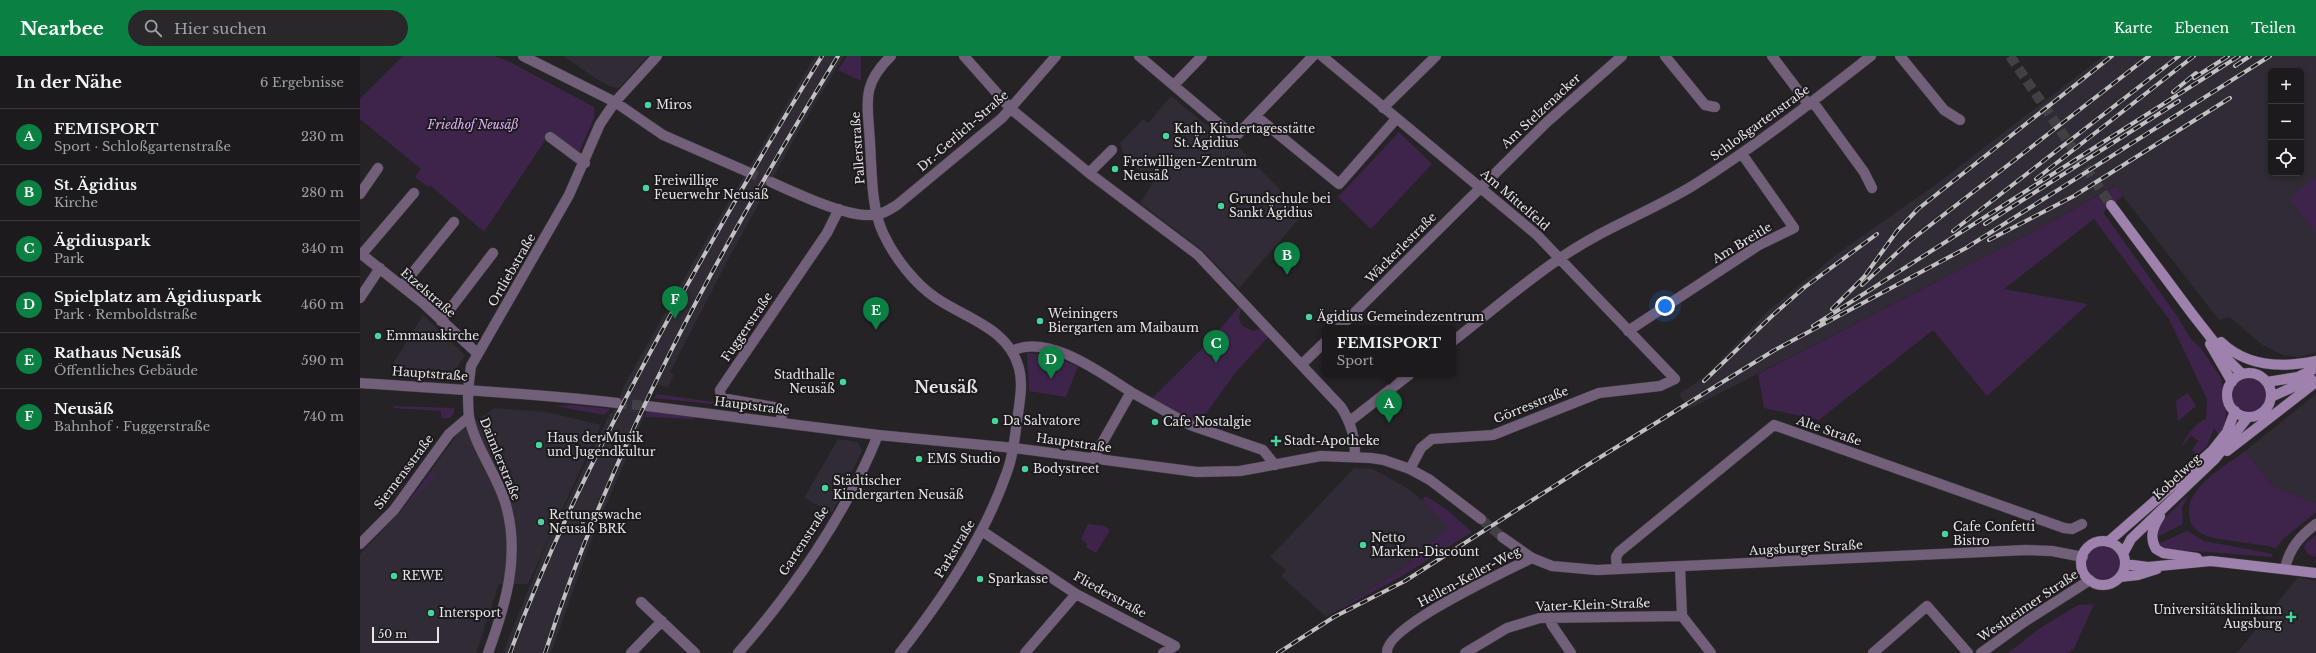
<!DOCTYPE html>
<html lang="de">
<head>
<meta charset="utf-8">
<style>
	:root { --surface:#1c1a1d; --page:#29272a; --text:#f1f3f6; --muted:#a0a1a4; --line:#3a383b; --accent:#0b8043 }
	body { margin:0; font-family:"Libre Baskerville",serif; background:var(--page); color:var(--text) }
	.controls { position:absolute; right:12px; top:12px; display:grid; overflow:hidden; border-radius:6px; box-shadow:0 2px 6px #0003 }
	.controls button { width:36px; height:36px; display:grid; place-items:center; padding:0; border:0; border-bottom:1px solid var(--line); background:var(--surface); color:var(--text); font:20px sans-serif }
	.scale { position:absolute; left:12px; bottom:10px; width:67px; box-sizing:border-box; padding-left:4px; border:2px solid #e6e4e7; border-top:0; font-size:11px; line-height:14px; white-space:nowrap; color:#e6e4e7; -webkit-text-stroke:3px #1c1a1d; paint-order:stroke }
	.you { position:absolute; left:1305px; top:250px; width:14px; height:14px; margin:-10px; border:3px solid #fff; border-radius:50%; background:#1a73e8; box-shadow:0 0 0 6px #1a73e833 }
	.badge { display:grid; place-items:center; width:26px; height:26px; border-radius:50%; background:var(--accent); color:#fff; font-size:13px; font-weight:700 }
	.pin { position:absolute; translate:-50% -33px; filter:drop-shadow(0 1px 2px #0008) }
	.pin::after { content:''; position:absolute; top:21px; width:14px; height:12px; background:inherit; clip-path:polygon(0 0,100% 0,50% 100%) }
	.popup { position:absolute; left:962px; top:269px; width:134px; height:52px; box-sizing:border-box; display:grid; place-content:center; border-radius:6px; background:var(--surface); filter:drop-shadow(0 1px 3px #0005); font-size:13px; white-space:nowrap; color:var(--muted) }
	.popup b { font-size:15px; color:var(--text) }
	.popup::after { content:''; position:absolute; left:50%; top:100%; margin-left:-8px; border:8px solid transparent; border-top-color:var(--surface) }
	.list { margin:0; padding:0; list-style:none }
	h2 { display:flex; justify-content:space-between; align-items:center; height:52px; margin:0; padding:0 16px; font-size:17px }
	h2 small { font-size:13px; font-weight:400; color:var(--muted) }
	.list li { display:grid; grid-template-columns:26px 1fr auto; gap:12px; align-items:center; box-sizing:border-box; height:56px; padding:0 16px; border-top:1px solid var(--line) }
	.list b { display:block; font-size:15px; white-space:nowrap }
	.list p { margin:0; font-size:13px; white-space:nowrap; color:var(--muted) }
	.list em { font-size:13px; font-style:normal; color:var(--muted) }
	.icon { flex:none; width:22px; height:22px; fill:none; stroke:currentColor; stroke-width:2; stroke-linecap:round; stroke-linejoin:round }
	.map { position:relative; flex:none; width:1956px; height:597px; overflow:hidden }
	header { display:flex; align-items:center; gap:24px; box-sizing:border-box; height:56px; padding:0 20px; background:var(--accent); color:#fff }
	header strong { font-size:19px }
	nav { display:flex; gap:22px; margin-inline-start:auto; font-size:14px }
	.search { width:280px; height:36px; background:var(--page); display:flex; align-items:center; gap:10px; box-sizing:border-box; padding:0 14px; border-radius:22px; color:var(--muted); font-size:15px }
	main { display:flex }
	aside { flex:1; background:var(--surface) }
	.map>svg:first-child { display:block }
	.built { fill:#302b34; fill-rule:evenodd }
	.green { fill:#3e244b }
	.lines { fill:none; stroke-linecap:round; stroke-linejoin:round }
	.minor-tunnel { stroke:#434044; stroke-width:10; stroke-dasharray:10 5; stroke-linecap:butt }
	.tertiary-tunnel { stroke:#434044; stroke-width:10; stroke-dasharray:10 5; stroke-linecap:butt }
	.secondary-tunnel { stroke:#434044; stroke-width:10; stroke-dasharray:10 5; stroke-linecap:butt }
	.minor-casing { stroke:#413e42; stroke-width:11 }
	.tertiary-casing { stroke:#413e42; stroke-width:11 }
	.secondary-casing { stroke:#413e42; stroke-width:11 }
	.minor { stroke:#72607b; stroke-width:10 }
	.tertiary { stroke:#72607b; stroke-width:10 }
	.secondary { stroke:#9e82ad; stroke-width:10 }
	.rail-casing { stroke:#c2c0c3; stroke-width:4 }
	.rail { stroke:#1c1a1d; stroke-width:2.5; stroke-dasharray:8; stroke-linecap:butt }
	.poi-dot { fill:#48d49d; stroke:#1c1a1d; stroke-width:1.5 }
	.labels { text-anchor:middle; stroke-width:4; stroke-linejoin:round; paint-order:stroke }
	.poi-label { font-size:12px; fill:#e6e4e7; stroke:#1c1a1d; text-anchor:start }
	.street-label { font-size:12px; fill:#e6e4e7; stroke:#1c1a1d }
	.park-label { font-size:12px; font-style:italic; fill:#dcaff5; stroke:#1c1a1d }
	.district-label { font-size:16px; font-weight:bold; fill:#e6e4e7; stroke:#1c1a1d }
</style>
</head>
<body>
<header>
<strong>Nearbee</strong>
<div class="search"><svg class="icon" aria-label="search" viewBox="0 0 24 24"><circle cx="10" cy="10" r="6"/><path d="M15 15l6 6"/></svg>Hier suchen</div>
<nav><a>Karte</a><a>Ebenen</a><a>Teilen</a></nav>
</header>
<main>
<aside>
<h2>In der Nähe<small>6 Ergebnisse</small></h2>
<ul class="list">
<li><span class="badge">A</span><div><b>FEMISPORT</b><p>Sport · Schloßgartenstraße</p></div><em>230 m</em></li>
<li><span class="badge">B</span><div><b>St. Ägidius</b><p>Kirche</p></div><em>280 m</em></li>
<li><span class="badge">C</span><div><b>Ägidiuspark</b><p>Park</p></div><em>340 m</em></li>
<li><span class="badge">D</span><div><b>Spielplatz am Ägidiuspark</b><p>Park · Remboldstraße</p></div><em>460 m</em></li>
<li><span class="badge">E</span><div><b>Rathaus Neusäß</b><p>Öffentliches Gebäude</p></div><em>590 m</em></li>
<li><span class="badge">F</span><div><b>Neusäß</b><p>Bahnhof · Fuggerstraße</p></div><em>740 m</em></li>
</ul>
</aside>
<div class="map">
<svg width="1956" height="597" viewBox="0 0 1956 597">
	<rect width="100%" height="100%" fill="#262327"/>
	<!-- built -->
	<path class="built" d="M203 0H288L259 32 251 31 235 22Z
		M455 0H484L441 71 370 200 310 316 314 319 308 331 297 329 283 358H285L229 490 191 597H143L185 492 250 357H253L265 328 339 196Z
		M1743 0H1956V297L1938 301 1922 299 1901 288 1870 261 1859 264 1755 130 1655 185 1329 353 1319 338 1343 322 1408 255 1477 198 1578 127ZM1911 15H1941V117H1911Z
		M811 40 846 69 855 72 877 90 944 157 879 232 841 193 780 147 804 110 788 122 765 102 760 87 783 63 788 67Z
		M63 259 105 299 95 315 31 311Z
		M1956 338V447L1914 431 1885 395Z
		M135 352 187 356 241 369 168 528H139L116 597H0V498L42 454 99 376Z
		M478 383 498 386 502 395 472 457 444 442Z
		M994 412 1013 413 1047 432 1062 444 1089 470 1045 511 966 561 921 520 926 514 910 501Z
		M1938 521 1956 525V597H1877Z"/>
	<!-- green -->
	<path class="green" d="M43 0H134L148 5 234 51V62L218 99 190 77 124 176 70 129 68 131 55 121 61 113 0 63V43Z
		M487 0H501V25L478 14Z
		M1039 76 1072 108 1011 173 978 141Z
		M1956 121V177L1929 142Z
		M1756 130 1763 140 1743 156 1817 260 1831 283 1840 291 1861 322 1866 356 1865 371 1859 379 1854 372 1847 390 1837 399 1832 394 1838 385 1831 379 1822 391C1825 381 1836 366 1846 363L1847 343 1809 263 1734 163 1644 233 1728 248 1627 340 1573 274 1459 364 1404 352 1398 318 1655 185Z
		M883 246 879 261 881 269 893 275 906 271 912 277 876 316 836 371 788 346 849 286Z
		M667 297 686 299 718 310 706 341 669 335Z
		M1872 339a17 17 0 1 1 34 0a17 17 0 1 1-34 0Z
		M1828 337 1836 350 1818 365 1816 345Z
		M297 338 410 354 294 342Z
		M213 349 250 353 244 359 196 350Z
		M34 350 94 352V357L90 362H81V355L33 352Z
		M287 355 336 361 333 363 285 361Z
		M1885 395 1914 431 1956 447V456L1923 483 1916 492C1895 487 1874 486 1853 482 1843 479 1833 474 1830 464 1821 433 1865 411 1885 395Z
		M71 416 76 420 43 453 45 457 42 454Z
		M1828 439 1822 452 1823 468 1795 482 1803 464Z
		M1066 440 1086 453 1112 476 1042 520 966 561 1045 511 1088 470 1062 444Z
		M728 468 745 470 750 474 736 497 726 491 727 488 721 483Z
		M1827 475 1844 485 1913 498 1912 501 1808 493 1798 488Z
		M1956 479V501L1949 499 1944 492 1946 487Z
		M1726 507a17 17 0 1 1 34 0a17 17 0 1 1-34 0Z
		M1734 548 1714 593 1707 597H1648L1680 572 1718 549Z"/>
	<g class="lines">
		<!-- minor-tunnel -->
		<path class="minor-tunnel" d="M388 116 411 126"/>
		<!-- tertiary-tunnel -->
		<path class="tertiary-tunnel" d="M257 347 287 350
			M1121 463 1142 481"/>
		<!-- secondary-tunnel -->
		<path class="secondary-tunnel" d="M1650 0 1751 149"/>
		<!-- minor casing -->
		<g class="minor-casing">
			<path id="minor" d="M163 0 255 46 303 79 388 116
				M604 0 651 53 729 117 838 199 981 351C991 367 995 381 995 400
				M779 0 871 78H878L953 0
				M962 0 1177 179 1315 323 1300 330 1239 337 1133 379 1072 383 1061 392 1050 413
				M1305 0 1345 49 1355 51
				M1412 0 1449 49
				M1540 0 1584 54 1600 64
				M814 29 842 0
				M1453 46 1504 116 1512 132
				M1023 52 1076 0
				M896 60 979 128 1036 63
				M190 81 225 107
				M729 117 752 94
				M411 126C435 137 486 161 512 159 521 159 529 154 537 149L642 62 696 0
				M0 138 18 112
				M0 197 63 247 118 298
				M2 198 54 137
				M42 230 94 166
				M0 242 20 212
				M81 265 133 197
				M979 272 1187 66 1262 0
				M1268 275 1399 189 1434 172 1382 98
				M1093 285C1128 258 1162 228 1199 203 1241 173 1290 156 1334 129 1396 90 1453 45 1511 0
				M652 295C688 277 741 317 771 336L733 403
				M942 308 965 286
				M108 334 111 310 209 139 240 68 255 46 297 0
				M771 336 830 369 903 394 915 409
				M990 365 1050 318
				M420 366 422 359 420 352 361 342 360 334 467 177 479 153
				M622 475 716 538 815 590 803 597
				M0 488 34 454 89 378 109 361
				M1320 511 1322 560
				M1925 512C1930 492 1939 481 1956 468
				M1257 513 1256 501 1259 496 1414 369 1704 472 1712 473 1722 468
				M281 546 335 597
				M1189 561 1192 569 1211 597
				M271 597 302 565
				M378 597C433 535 487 456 518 379
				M665 597 716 538
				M1027 597C1024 571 1148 514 1172 502
				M1105 597 1147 572 1180 562 1322 560 1351 597
				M1513 597 1567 550 1608 597"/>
		</g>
		<!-- tertiary casing -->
		<g class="tertiary-casing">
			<path id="tertiary" d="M531 0C500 30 508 47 510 87 512 116 511 151 523 177 534 201 555 228 576 242 607 263 648 272 659 312 663 327 660 343 658 358 655 377 654 398 647 416 624 482 583 542 540 597
				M0 327C86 333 172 337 257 347
				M108 334C108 343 108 352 109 361 115 391 136 417 145 446 161 498 146 548 128 597
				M287 350 518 379 654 392 837 416 880 415 961 400 1011 402 1024 404 1050 413 1070 424 1121 463
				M1142 481 1172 502 1192 510 1237 514 1666 494 1692 495 1723 501
				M1621 597 1664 566 1730 524"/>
		</g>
		<!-- secondary casing -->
		<g class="secondary-casing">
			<path id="secondary" d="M1751 149 1833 259 1869 305 1882 318
				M1861 286C1887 311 1923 312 1956 305
				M1850 288 1872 326
				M1867 339a22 22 0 1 1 44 0a22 22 0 1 1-44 0Z
				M1907 326 1938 321 1956 312
				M1911 341 1951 323
				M1867 395 1956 326
				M1800 460C1793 471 1789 481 1796 493L1803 497 1837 502
				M1721 507a22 22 0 1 1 44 0a22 22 0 1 1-44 0Z
				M1748 486 1852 395 1867 376 1875 355
				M1763 498 1771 483 1855 403 1888 361
				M1765 508 1788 511 1851 505 1956 517
				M1760 521 1778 519 1797 513"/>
		</g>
		<!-- minor -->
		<use href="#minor" class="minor"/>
		<!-- tertiary -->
		<use href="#tertiary" class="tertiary"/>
		<!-- secondary -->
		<use href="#secondary" class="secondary"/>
		<!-- rail casing -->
		<g class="rail-casing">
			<path id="rail" d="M1875 10 1890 0
				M1834 22 1868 0
				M1813 36 1836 17
				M1676 123 1834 0
				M1625 168 1819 45
				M1593 175 1819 0
				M1629 184 1714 140 1870 42
				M1502 229 1551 184 1789 0
				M1472 253 1504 221 1537 175 1558 153 1752 0
				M1453 270 1879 0
				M1344 325 1413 259 1445 231 1517 178
				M150 597C194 476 254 362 316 249 363 165 411 82 462 0
				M185 597C254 384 361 190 478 0
				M918 597 974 561 1045 525 1221 413 1413 295 1606 192 1910 0"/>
		</g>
		<!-- rail -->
		<use href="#rail" class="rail"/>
	</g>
	<!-- markers -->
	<g class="poi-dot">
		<circle cx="288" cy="49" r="4"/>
		<circle cx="806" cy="80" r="4"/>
		<circle cx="755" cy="113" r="4"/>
		<circle cx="286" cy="132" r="4"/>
		<circle cx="861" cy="150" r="4"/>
		<circle cx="949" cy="261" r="4"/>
		<circle cx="680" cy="265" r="4"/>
		<circle cx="18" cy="280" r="4"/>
		<circle cx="483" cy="326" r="4"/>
		<circle cx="635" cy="365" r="4"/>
		<circle cx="795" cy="366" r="4"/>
		<path d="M914 379h4v4h4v4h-4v4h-4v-4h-4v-4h4z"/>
		<circle cx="179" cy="389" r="4"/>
		<circle cx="559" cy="403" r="4"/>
		<circle cx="665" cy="413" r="4"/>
		<circle cx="465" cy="432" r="4"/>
		<circle cx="181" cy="466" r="4"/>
		<circle cx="1585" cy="478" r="4"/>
		<circle cx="1003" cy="489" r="4"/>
		<circle cx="34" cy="520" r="4"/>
		<circle cx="620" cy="523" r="4"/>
		<circle cx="71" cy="557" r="4"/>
		<path d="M1929 555h4v4h4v4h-4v4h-4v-4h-4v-4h4z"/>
	</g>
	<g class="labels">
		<!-- poi labels -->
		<g class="poi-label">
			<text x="296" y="53">Miros</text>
			<text x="814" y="77">Kath. Kindertagesstätte<tspan x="814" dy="14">St. Ägidius</tspan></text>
			<text x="763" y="110">Freiwilligen-Zentrum<tspan x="763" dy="14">Neusäß</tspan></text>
			<text x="294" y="129">Freiwillige<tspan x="294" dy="14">Feuerwehr Neusäß</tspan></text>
			<text x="869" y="147">Grundschule bei<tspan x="869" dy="14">Sankt Ägidius</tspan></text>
			<text x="688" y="262">Weiningers<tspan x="688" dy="14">Biergarten am Maibaum</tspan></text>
			<text x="957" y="265">Ägidius Gemeindezentrum</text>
			<text x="26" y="284">Emmauskirche</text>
			<text x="475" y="323" text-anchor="end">Stadthalle<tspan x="475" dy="14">Neusäß</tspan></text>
			<text x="643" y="369">Da Salvatore</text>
			<text x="803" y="370">Cafe Nostalgie</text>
			<text x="187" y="386">Haus der Musik<tspan x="187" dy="14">und Jugendkultur</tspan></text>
			<text x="924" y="389">Stadt-Apotheke</text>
			<text x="567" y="407">EMS Studio</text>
			<text x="673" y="417">Bodystreet</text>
			<text x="473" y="429">Städtischer<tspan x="473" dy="14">Kindergarten Neusäß</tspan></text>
			<text x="189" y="463">Rettungswache<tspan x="189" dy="14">Neusäß BRK</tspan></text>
			<text x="1593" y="475">Cafe Confetti<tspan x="1593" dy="14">Bistro</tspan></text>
			<text x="1011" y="486">Netto<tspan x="1011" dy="14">Marken-Discount</tspan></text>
			<text x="42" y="524">REWE</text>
			<text x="628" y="527">Sparkasse</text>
			<text x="1922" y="558" text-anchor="end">Universitätsklinikum<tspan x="1922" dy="14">Augsburg</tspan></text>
			<text x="79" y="561">Intersport</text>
		</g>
		<!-- street labels -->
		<g class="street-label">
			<text transform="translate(1181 55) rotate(-43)" y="4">Am Stelzenacker</text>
			<text transform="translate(1400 67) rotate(-36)" y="4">Schloßgartenstraße</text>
			<text transform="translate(603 75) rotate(-41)" y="4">Dr.-Gerlich-Straße</text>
			<text transform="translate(498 92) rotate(-94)" y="4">Pallerstraße</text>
			<text transform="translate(1155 144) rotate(41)" y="4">Am Mittelfeld</text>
			<text transform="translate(1382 187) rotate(-31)" y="4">Am Breitle</text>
			<text transform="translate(1041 192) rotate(-45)" y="4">Wäckerlestraße</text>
			<text transform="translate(152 214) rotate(-60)" y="4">Ortliebstraße</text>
			<text transform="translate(68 237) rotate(41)" y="4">Etzelstraße</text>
			<text transform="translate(387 271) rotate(-56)" y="4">Fuggerstraße</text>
			<text transform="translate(70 318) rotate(4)" y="4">Hauptstraße</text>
			<text transform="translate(1171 349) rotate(-22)" y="4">Görresstraße</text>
			<text transform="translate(392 350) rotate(7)" y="4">Hauptstraße</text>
			<text transform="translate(1469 375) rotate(19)" y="4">Alte Straße</text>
			<text transform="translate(714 387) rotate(8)" y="4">Hauptstraße</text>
			<text transform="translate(140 403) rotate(68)" y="4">Daimlerstraße</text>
			<text transform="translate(44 416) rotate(-53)" y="4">Siemensstraße</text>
			<text transform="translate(1817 421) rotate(-43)" y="4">Kobelweg</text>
			<text transform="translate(444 485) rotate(-57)" y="4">Gartenstraße</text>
			<text transform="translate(1446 492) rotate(-3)" y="4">Augsburger Straße</text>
			<text transform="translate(595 493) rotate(-59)" y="4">Parkstraße</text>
			<text transform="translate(1109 521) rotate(-28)" y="4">Hellen-Keller-Weg</text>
			<text transform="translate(750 539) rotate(29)" y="4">Fliederstraße</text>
			<text transform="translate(1233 549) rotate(-2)" y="4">Vater-Klein-Straße</text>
			<text transform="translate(1668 550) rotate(-34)" y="4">Westheimer Straße</text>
		</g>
		<!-- park labels -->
		<g class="park-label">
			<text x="113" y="73">Friedhof Neusäß</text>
		</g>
		<!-- district labels -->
		<g class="district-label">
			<text x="586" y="337">Neusäß</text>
		</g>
	</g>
</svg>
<div class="controls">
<button>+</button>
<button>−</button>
<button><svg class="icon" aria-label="locate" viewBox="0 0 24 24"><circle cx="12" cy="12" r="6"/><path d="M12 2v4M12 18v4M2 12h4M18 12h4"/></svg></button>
</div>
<div class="scale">50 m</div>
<div class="you"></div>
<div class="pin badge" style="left:1029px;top:367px">A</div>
<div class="popup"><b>FEMISPORT</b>Sport</div>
<div class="pin badge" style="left:927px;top:219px">B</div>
<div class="pin badge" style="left:856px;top:307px">C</div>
<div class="pin badge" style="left:691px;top:323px">D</div>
<div class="pin badge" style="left:516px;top:274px">E</div>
<div class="pin badge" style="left:315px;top:263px">F</div>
</div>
</main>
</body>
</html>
